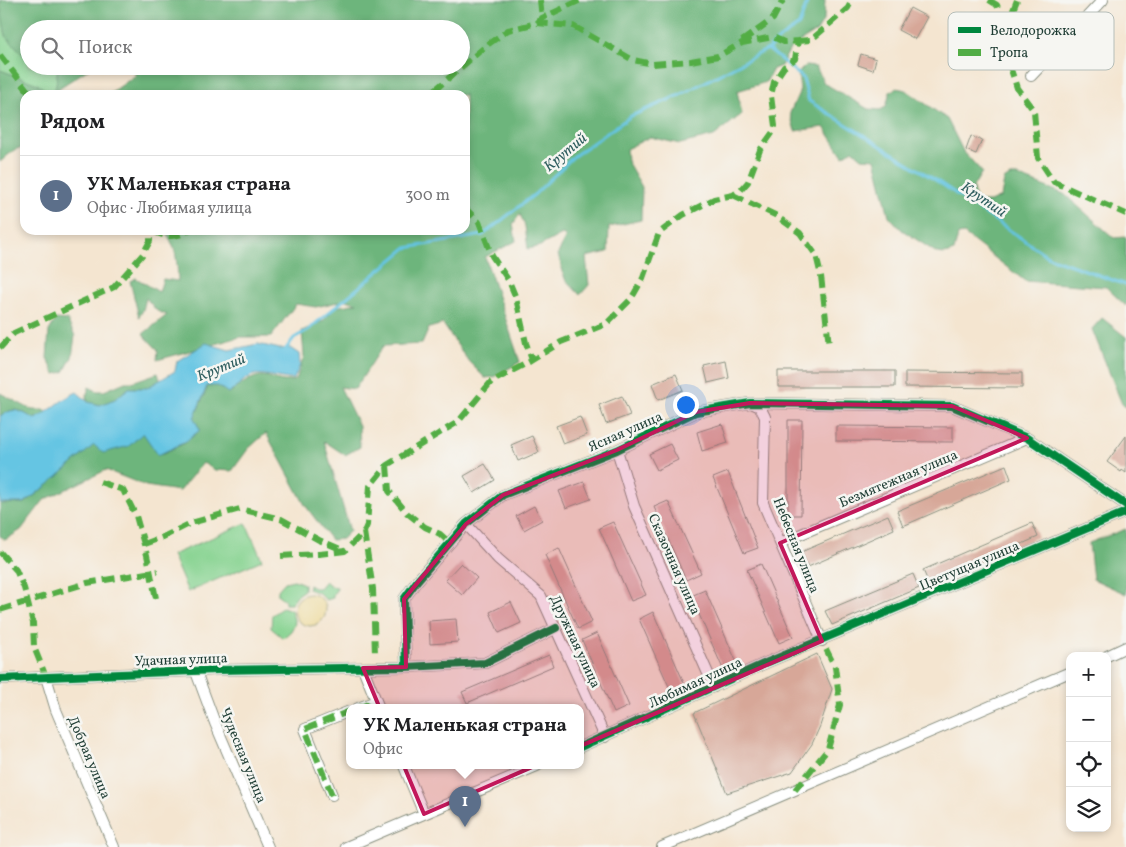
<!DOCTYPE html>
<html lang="ru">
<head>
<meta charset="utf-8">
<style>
	:root { --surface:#fff; --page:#f2f2f2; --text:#202124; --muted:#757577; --line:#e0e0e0; --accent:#111827 }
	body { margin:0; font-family:Vollkorn,serif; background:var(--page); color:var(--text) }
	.controls { position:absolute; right:15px; bottom:15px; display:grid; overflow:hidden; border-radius:10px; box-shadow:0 2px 8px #0003 }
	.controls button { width:45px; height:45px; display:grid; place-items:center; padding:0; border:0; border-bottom:1px solid var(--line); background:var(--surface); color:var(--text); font:25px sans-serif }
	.you { position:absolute; left:685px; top:404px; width:18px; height:18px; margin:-12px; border:4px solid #fff; border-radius:50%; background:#1a73e8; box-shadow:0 0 0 8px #1a73e833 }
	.badge { display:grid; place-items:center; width:32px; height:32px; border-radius:50%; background:var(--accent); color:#fff; font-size:16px; font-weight:700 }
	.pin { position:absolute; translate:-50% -41px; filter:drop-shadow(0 1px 2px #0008) }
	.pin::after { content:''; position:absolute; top:26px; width:18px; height:15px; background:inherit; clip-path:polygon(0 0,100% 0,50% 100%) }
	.popup { position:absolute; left:346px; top:704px; width:238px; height:65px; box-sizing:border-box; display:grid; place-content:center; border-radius:10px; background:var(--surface); filter:drop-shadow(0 1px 4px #0005); font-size:16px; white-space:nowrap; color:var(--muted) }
	.popup b { font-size:19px; color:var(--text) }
	.popup::after { content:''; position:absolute; left:50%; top:100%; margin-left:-10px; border:10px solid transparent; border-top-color:var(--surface) }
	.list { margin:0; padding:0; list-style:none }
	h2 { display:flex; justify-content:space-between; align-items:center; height:65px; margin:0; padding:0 20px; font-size:21px }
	h2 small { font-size:16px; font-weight:400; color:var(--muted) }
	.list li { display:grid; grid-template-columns:32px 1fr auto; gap:15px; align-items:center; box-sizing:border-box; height:80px; padding:0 20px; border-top:1px solid var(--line) }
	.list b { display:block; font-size:19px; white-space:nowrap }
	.list p { margin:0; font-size:16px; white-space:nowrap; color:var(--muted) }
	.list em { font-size:16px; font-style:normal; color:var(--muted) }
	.icon { flex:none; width:28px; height:28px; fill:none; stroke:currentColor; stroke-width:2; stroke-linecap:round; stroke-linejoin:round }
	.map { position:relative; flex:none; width:1126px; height:847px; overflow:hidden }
	.search { position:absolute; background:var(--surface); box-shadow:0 2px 8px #0003; left:20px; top:20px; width:450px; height:55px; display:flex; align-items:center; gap:12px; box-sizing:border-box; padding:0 18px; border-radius:28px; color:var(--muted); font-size:19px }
	.panel { position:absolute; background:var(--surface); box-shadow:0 2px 8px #0003; left:20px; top:90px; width:450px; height:145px; border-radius:15px }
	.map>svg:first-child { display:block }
	.green { fill:#87d391; stroke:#538862 }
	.forest { fill:#6db57b; stroke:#467958 }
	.sand { fill:#eeda9e; stroke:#868c69 }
	.water { fill:#65c5e3; stroke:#42818c }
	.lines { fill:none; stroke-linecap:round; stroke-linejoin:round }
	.stream { stroke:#65c5e3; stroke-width:3 }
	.building { fill:#d7a798 }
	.street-casing { stroke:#8a9182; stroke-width:12 }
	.street { stroke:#fff; stroke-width:10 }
	.quiet { stroke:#52ad45; stroke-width:6; stroke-dasharray:12 6; stroke-linecap:butt }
	.cycleway-casing { stroke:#f6f6f2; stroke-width:11 }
	.cycleway { stroke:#00873e; stroke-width:8 }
	.marked { fill:#c2185b; fill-opacity:0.2; stroke:#c2185b; stroke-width:4; stroke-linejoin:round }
	.labels { text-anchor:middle; stroke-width:5; stroke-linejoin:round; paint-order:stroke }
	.street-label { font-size:14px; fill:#1f3d34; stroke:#f6f6f2 }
	.water-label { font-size:15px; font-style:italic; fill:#305f60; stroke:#f6f6f2 }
	.key { fill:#f6f6f2; stroke:#b6beb9; stroke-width:1 }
	.key-label { font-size:14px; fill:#1f3d34 }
</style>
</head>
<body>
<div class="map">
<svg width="1126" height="847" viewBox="0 0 1126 847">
	<rect width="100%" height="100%" fill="#f6f6f2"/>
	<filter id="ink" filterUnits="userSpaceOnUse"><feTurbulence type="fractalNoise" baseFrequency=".02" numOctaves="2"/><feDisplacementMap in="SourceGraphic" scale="10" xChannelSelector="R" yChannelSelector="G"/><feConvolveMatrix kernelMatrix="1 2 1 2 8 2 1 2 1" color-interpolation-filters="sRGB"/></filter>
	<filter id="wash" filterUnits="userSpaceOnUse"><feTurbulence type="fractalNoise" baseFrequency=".0096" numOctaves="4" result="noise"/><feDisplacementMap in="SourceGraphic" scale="20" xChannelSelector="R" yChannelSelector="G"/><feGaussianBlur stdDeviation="1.12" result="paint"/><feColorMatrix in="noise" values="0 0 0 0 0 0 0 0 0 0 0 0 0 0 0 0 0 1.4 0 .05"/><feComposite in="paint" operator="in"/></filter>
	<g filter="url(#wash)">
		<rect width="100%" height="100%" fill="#f4e5d0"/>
		<!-- green -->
		<path class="green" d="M0 0H2L0 5 6 36 29 61V66H58L56 86 53 95 37 84 0 70Z
			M246 523 262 560 188 592 172 555Z
			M294 580 304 584V590L297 595 291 604H285V600L278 595V590L285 582Z
			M325 581 331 586 337 587V589L333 594V598L326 600 319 593 308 589 309 585 314 588H319Z
			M283 607 291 610 295 623 291 631 283 638 271 628C273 609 268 619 283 607Z"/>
		<!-- forest -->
		<path class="forest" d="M2 0H825L824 19 817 31 791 47 781 66 773 69 766 82 737 91 742 114 714 136 680 144 650 137 626 149 627 161 642 187 641 220 609 227 608 252 586 257 589 285 580 295 565 279 558 254 566 236 562 234 540 246 528 249 525 226 520 214 513 224 516 241 485 257 520 362 494 377 485 378 469 362 443 324 429 328 422 344 383 346 355 389 340 387 359 426 360 447 345 455 324 441 350 531 342 539 331 540 305 505 266 433 248 449 232 471 215 470 203 463 179 491 146 486 106 470 44 500 21 530 5 540 0 536V504L25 503 49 484 94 445 129 446 143 432 159 455 185 443 200 430 194 418 208 386H218L229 393C236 388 252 376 261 376 274 376 278 384 296 380L304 356 302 331 323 321 336 307 357 303 346 300 316 307 296 304 271 337H240L157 360 158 350 143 334 167 315 157 311 146 298 143 310 139 317 130 281 136 278 159 292 163 279 178 281C177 261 177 247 164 230H465V95H105L111 93 136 75 127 66H461V29H29V61L6 36 0 5Z
			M58 66H93L59 88 58 95H53L56 86Z
			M805 66 816 67 824 83 868 109 880 110 886 107 890 92 896 88 906 90 947 119 963 151 982 172 973 187 974 194 980 202H990L1001 197 1004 180 1010 176H1017L1064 194 1114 238 1126 237V306L1106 287 1025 281 964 234 958 235 954 251 945 254 937 253 902 230 889 216 875 159 862 158 853 150 843 156 824 127 795 131 790 113 800 90 798 73Z
			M0 70 37 84 52 95H25V146L14 150 0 162Z
			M1102 318 1126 337V408L1122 404 1092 329Z
			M56 319 67 320 75 336 72 357 64 372 55 374 47 358 49 331Z
			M158 373 160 380 147 388H129L115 399 100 405 88 402 86 397 89 387 97 391H104L125 382H132Z
			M0 393 32 410H43L48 413 34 419C19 410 16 406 0 416Z
			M1126 529V594L1093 579 1089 543Z"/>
		<!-- sand -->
		<path class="sand" d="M294 610a16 16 0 1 1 32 0a16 16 0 1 1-32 0Z"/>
		<!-- water -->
		<path class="water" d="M206 343 229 350 258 344 280 349 290 348 299 354 300 365 294 379C282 380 261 371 251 376 243 380 236 388 228 393L218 386H207L194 418 200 430 185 442 158 455 143 433 129 446 103 453 94 445 49 484 24 503H0V416C16 406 19 411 35 419 50 412 61 399 77 392L88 402 100 405 115 399 129 388H147L175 371 177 361Z"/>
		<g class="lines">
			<!-- stream -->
			<path class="stream" d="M768 49 783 36 799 25 808 0
				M285 350 294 338 308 330 406 248 483 235 535 194 574 156 631 116 680 95 768 49 803 78 809 101 940 183 1049 257 1126 285"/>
		</g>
		<g id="blocks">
			<!-- building -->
			<path class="building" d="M910 8 927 17 915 39 898 30Z
				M861 54 876 59 873 70 858 65Z
				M971 136 982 140 976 154 966 150Z
				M726 361 729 378 708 383 704 366Z
				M778 371H895V387H778Z
				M905 372 1022 373V388L905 387Z
				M676 374 683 390 658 400 652 384Z
				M622 396 630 415 606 424 599 405Z
				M580 417 587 435 563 444 556 426Z
				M788 420H802L801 515H788Z
				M722 424 728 443 702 451 697 432Z
				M836 426 953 427V442L836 441Z
				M532 436 539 452 518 461 511 445Z
				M1126 436V473L1122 470 1121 472 1107 462Z
				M670 444 678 460 657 470 649 454Z
				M485 464 495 480 474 493 464 476Z
				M1006 465 1011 479 903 526 897 511Z
				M728 472 758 548 744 553 713 478Z
				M584 482 591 499 566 508 559 491Z
				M668 501 701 573 686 580 654 507Z
				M534 506 542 520 524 530 516 516Z
				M888 515 894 529 808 567 801 552Z
				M613 522 646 595 631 601 599 528Z
				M1032 523 1038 537 929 584 923 570Z
				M559 548 592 622 578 629 545 555Z
				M461 563 477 578 462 595 445 580Z
				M761 564 793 637 779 643 747 570Z
				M913 574 919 588 832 625 825 611Z
				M705 590 737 663 723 669 691 596Z
				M511 602 521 623 499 633 490 612Z
				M653 612 685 685 671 691 639 619Z
				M456 619 458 642 430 644 429 621Z
				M597 633 629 706 614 713 582 640Z
				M817 654 832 689 820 726 812 744 792 772 727 793 694 713Z
				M549 655 553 666 467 703 462 692Z"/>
		</g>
	</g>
	<g filter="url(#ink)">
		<use href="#blocks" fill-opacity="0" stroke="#8a9182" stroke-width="1"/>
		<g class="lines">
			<!-- street casing -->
			<g class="street-casing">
				<path id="street" d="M1031 76 1103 0
					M751 403 760 407 765 417 763 503 822 641
					M617 450 634 506 714 687
					M466 524 498 559 541 596 605 737
					M780 543 1027 438
					M1107 656 1126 647
					M406 667 404 599 417 581 466 524 503 495 617 450 696 412 750 403 952 406 1027 438 1126 505
					M363 668 379 708
					M196 672 215 723 268 847
					M46 677 56 710 114 847
					M0 679 217 670 406 667 485 663 556 628
					M358 708 376 701
					M580 747 768 662 1126 512
					M404 766 424 814
					M332 795 305 729 350 711
					M346 847 537 766
					M662 847 1070 672"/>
			</g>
			<!-- street -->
			<use href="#street" class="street"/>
			<!-- quiet -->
			<path class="quiet" d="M540 0 542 18
				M989 0 997 5 1006 28V54L1017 88 1034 111 1038 158 1054 182 1126 214
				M537 23 542 18 581 0
				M1006 28 1017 0
				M742 41 773 19 783 0
				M798 41 811 40 848 8 852 0
				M0 55 31 95
				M733 195 775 215 800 233 816 255 821 276 829 345
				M465 208 479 222 492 256 509 281 516 298 526 343 532 360
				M152 230C164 238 178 238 189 230
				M0 348 14 333 114 287 143 254 150 241V230
				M387 465 389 491 407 513 425 527 440 534 450 543
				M100 482 123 490 136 516 147 555 157 603
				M364 532 373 589 375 655
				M144 544 163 537 191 523 240 509 281 519 319 540 345 551
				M0 552 16 570 24 588 33 623 34 647 46 677
				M281 556 319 554 345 551 364 532 367 525 370 486 387 465 458 422 491 382 529 362 561 342 606 324 630 300 634 294 643 278 659 233 683 215 714 199 733 195 741 190 748 182 760 150 773 132 775 126 771 96 774 82 784 67 795 59 798 41 784 42 773 37 742 43 718 56 691 61 653 64 633 60 573 26 537 23 508 30 487 45 429 95
				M0 610 87 583 158 571
				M358 708 376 701
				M795 790 828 749 840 705 835 667 822 641
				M332 795 305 729 350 711"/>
			<!-- cycleway casing -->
			<g class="cycleway-casing">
				<path id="cycleway" d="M406 667 404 599 417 581 466 524 503 495 617 450 696 412 750 403 952 406 1027 438 1126 505
					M0 679 217 670 406 667 485 663 556 628
					M580 747 768 662 1126 512"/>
			</g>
			<!-- cycleway -->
			<use href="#cycleway" class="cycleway"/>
		</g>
	</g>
	<!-- marked area -->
	<path class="marked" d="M750 403 952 406 1027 438 780 543 822 641 424 814 363 668 406 667 404 599 466 524 503 495 617 450 696 412Z"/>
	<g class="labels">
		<!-- street labels -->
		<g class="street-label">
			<text transform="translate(625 431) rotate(-24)" y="5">Ясная улица</text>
			<text transform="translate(898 478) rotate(-23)" y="5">Безмятежная улица</text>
			<text transform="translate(797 545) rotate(68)" y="5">Небесная улица</text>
			<text transform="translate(675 564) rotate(66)" y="5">Сказочная улица</text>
			<text transform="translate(969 565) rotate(-23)" y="5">Цветущая улица</text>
			<text transform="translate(576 641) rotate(65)" y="5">Дружная улица</text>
			<text transform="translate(181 659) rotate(-2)" y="5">Удачная улица</text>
			<text transform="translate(695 682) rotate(-25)" y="5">Любимая улица</text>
			<text transform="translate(244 755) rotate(68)" y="5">Чудесная улица</text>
			<text transform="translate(90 757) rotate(67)" y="5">Добрая улица</text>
		</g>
		<!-- water labels -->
		<g class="water-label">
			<text transform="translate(565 152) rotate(-40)" y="5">Крутий</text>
			<text transform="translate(984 199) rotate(34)" y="5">Крутий</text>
			<text transform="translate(221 367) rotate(-22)" y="5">Крутий</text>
		</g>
	</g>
	<!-- legend -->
	<rect x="948" y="12" width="166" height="58" rx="8" class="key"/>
	<rect x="958" y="27" width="23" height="6" fill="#00873e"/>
	<rect x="958" y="49" width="23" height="7" fill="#52ad45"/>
	<g class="key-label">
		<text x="990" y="35">Велодорожка</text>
		<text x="990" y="57">Тропа</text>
	</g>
</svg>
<div class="controls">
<button>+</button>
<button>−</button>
<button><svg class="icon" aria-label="locate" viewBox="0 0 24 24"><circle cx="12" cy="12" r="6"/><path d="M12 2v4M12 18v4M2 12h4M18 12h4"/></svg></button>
<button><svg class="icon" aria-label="layers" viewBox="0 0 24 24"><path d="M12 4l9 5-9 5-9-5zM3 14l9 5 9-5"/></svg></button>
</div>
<div class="you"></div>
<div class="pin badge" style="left:465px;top:827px;background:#5c6f8a">1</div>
<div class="popup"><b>УК Маленькая страна</b>Офис</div>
<div class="search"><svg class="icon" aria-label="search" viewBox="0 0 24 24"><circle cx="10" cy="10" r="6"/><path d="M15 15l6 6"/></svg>Поиск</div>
<section class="panel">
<h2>Рядом<small></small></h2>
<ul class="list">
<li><span class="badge" style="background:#5c6f8a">1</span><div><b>УК Маленькая страна</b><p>Офис · Любимая улица</p></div><em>300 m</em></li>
</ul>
</section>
</div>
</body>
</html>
